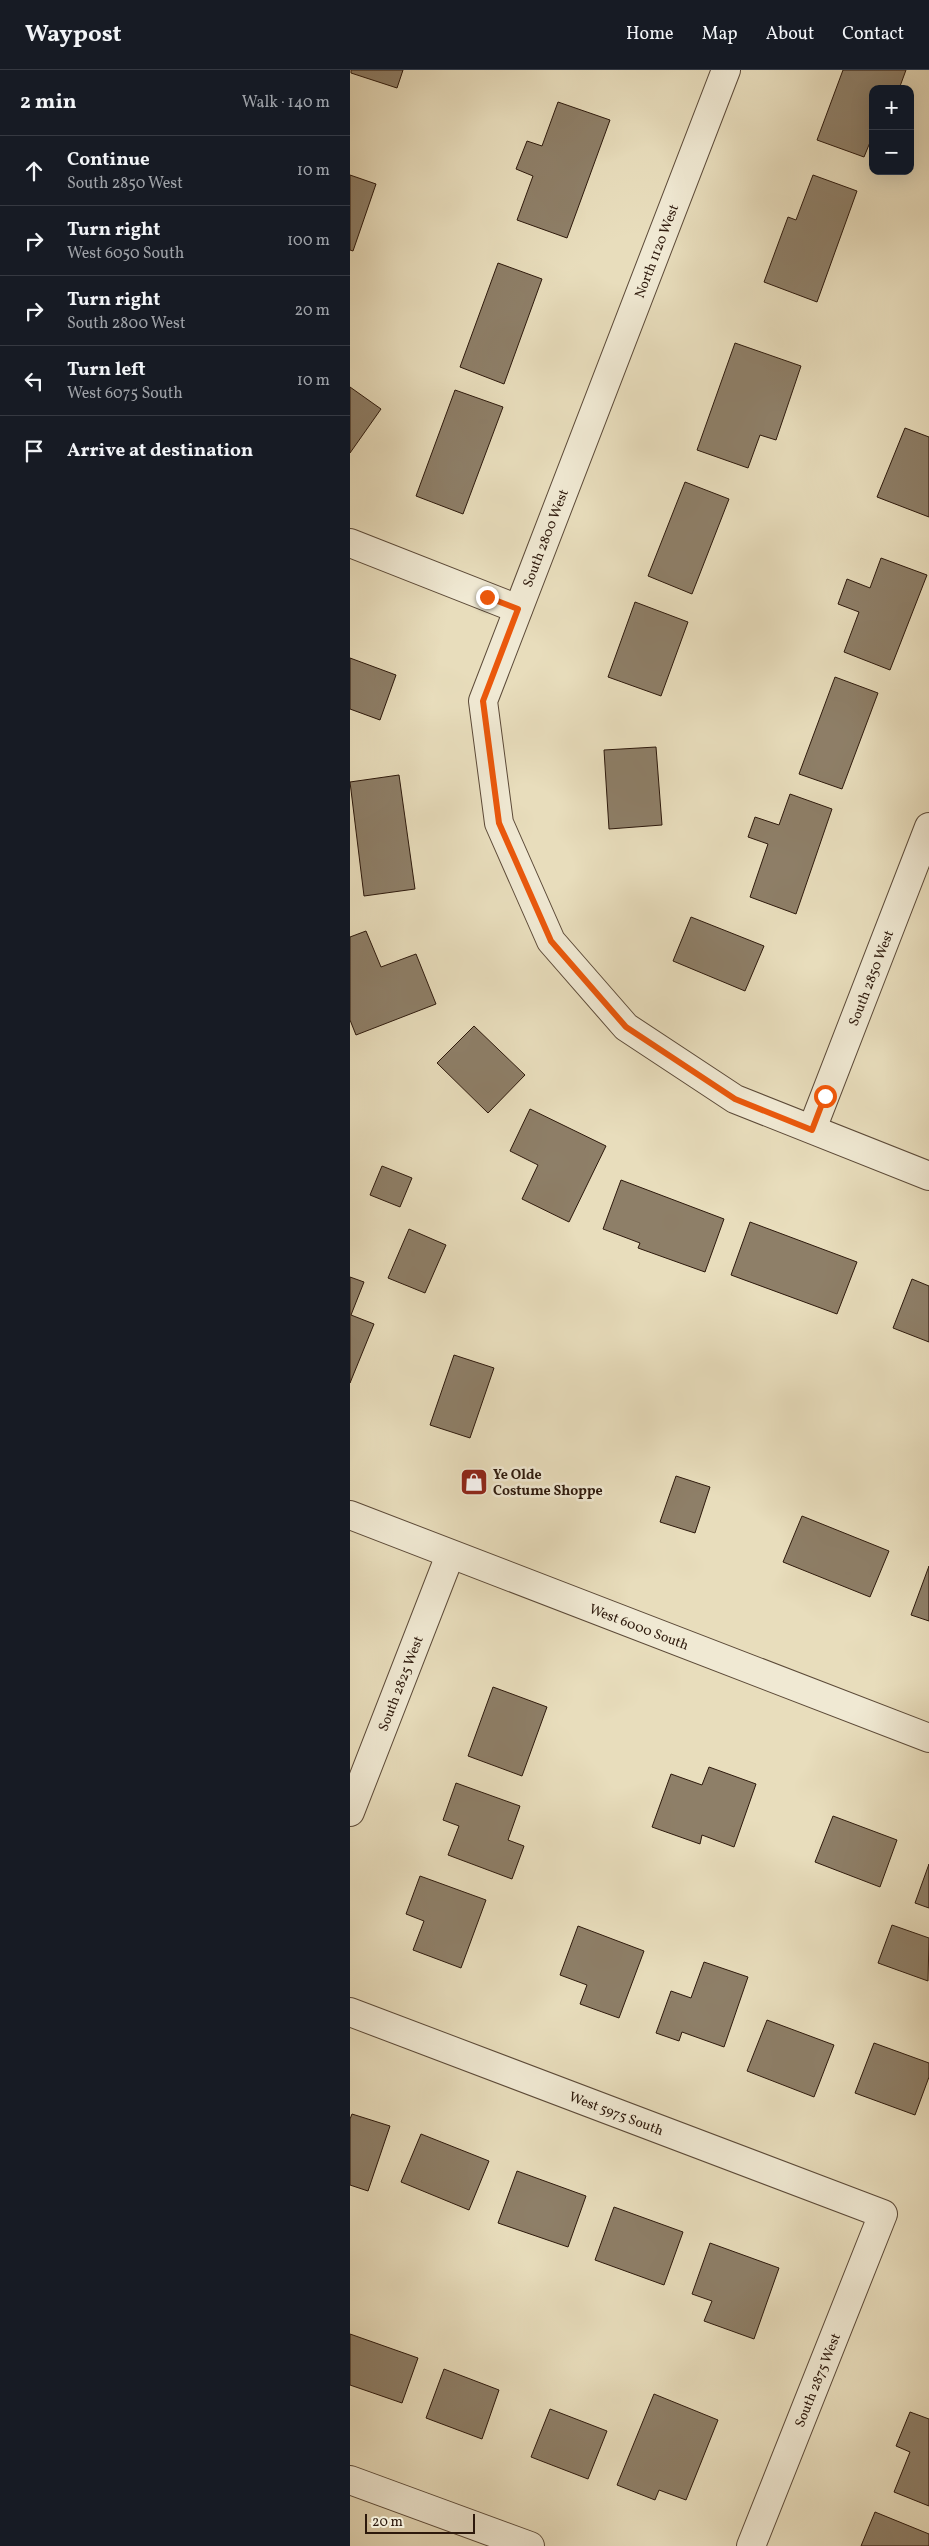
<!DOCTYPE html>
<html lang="en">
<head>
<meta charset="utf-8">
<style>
	:root { --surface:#171b24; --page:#20242c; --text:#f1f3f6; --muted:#9ea1a6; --line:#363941 }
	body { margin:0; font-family:Vollkorn,serif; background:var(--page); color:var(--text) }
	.controls { position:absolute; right:15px; top:15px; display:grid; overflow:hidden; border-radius:10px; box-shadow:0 5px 20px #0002 }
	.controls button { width:45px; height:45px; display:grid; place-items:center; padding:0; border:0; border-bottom:1px solid var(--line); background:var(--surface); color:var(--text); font:25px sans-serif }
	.scale { position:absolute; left:15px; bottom:12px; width:110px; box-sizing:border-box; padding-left:5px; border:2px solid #2d190c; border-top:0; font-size:14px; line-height:18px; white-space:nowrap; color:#2d190c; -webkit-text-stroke:4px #f0e9d3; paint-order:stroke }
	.stop { position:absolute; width:15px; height:15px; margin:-11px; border:4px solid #ea580c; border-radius:50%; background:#fff }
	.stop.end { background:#ea580c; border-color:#fff; box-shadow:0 1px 5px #0008 }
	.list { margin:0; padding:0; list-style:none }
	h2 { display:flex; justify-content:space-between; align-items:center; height:65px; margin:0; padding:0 20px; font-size:21px }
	h2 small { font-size:16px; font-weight:400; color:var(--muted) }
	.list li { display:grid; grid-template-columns:32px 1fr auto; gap:15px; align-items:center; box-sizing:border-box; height:70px; padding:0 20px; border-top:1px solid var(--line) }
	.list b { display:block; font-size:19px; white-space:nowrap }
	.list p { margin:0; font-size:16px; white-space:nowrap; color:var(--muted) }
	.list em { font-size:16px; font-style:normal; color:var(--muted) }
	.icon { flex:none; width:28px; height:28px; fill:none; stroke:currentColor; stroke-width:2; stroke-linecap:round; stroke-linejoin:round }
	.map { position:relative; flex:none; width:579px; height:2476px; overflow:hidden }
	header { display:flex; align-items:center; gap:30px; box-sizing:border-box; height:70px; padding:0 25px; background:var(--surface); border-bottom:1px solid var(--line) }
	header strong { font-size:24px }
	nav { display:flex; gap:28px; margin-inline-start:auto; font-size:18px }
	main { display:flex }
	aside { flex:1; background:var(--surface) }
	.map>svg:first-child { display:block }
	.building { fill:#8e7f68; stroke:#2d190c }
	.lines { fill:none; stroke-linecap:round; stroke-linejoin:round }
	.minor-casing { stroke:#5c4a38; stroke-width:30 }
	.minor { stroke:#f0e9d3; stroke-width:28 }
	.route { stroke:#ea580c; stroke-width:6 }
	.labels { text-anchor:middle; stroke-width:5; stroke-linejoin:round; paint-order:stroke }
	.street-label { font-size:14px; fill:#2d190c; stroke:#f0e9d3 }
	.poi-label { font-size:14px; font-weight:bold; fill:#2d190c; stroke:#f0e9d3; text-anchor:start }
</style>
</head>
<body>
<header>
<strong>Waypost</strong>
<nav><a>Home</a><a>Map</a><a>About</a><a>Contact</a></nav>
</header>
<main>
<aside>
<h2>2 min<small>Walk · 140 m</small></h2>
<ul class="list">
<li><svg class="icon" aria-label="ahead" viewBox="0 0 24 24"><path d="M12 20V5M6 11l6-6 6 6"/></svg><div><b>Continue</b><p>South 2850 West</p></div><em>10 m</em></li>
<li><svg class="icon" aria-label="right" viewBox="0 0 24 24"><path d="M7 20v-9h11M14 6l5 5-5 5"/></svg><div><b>Turn right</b><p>West 6050 South</p></div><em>100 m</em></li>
<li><svg class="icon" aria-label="right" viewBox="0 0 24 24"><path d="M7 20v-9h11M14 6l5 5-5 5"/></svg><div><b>Turn right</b><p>South 2800 West</p></div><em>20 m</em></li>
<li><svg class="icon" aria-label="left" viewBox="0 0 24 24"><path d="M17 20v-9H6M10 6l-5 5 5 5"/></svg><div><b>Turn left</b><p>West 6075 South</p></div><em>10 m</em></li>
<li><svg class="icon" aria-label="arrive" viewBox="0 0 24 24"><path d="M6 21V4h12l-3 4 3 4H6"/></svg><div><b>Arrive at destination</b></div></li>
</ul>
</aside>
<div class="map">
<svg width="579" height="2476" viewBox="0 0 579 2476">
	<rect width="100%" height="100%" fill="#e8ddbc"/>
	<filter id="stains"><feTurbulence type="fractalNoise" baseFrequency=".004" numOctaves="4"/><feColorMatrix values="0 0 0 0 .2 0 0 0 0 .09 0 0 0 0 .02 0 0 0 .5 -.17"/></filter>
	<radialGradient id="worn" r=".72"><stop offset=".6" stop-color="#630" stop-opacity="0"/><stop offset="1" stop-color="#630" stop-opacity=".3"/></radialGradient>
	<!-- building -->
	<path class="building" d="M1 0H53L47 18 1 3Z
		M493 0H556L549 19H523V65L514 87 467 70Z
		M208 32 260 50 217 168 167 150 183 106 166 99 177 71 192 76Z
		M0 105 26 114 3 181 0 180Z
		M463 105 507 121 467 232 414 212 438 147 446 150Z
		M148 193 192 209 154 314 110 297Z
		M385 273 451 296 426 370 410 365 398 398 347 380Z
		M0 317 31 339 0 383Z
		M105 320 153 337 113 444 66 426Z
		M555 358 579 367V447L527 427Z
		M335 412 379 429 342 524 298 506Z
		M531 488 577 505 540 600 494 582 509 542 488 534 497 509 520 518Z
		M285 532 338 552 311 626 258 607Z
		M0 588 46 605 30 650 0 639Z
		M485 607 528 623 492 719 449 704Z
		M306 677 312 755 259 759 254 680Z
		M49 705 65 819 14 826 0 712Z
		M440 724 482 739 446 844 400 827 418 774 398 767 405 747 429 755Z
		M341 847 414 876 395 921 323 891Z
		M16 861 31 897 66 884 86 934 6 965 0 950V867Z
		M124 956 175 1005 138 1043 87 993Z
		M180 1039 256 1076 219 1152 172 1129 188 1095 160 1081Z
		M32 1096 62 1108 50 1137 20 1125Z
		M271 1110 374 1149 355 1202 288 1178 290 1173 253 1159Z
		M400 1152 507 1192 487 1244 381 1205Z
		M59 1159 96 1175 75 1223 38 1208Z
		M0 1207 14 1212 1 1245 24 1254 0 1313Z
		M562 1209 579 1216V1272L543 1258Z
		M104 1285 144 1298 120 1368 80 1355Z
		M326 1406 360 1417 345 1463 310 1452Z
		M452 1446 539 1481 520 1527 433 1492Z
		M579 1496V1551L561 1545Z
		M143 1617 197 1637 172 1706 118 1686Z
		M359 1697 406 1714 384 1777 352 1765 350 1774 302 1757 321 1704 352 1715Z
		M106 1713 170 1736 158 1770 174 1776 162 1809 98 1785 109 1756 93 1750Z
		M483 1746 547 1770 530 1817 465 1792Z
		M579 1794V1838L565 1833Z
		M70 1806 136 1830 111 1898 63 1880 74 1851 56 1844Z
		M542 1855 579 1868 578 1911 528 1893Z
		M228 1856 294 1881 269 1948 230 1934 237 1915 210 1905Z
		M354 1892 398 1907 374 1977 332 1962 329 1971 306 1963 321 1921 341 1928Z
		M417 1950 484 1975 464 2027 397 2001Z
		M524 1973 579 1993V2007L565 2045 505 2023Z
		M2 2044 40 2056 18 2121 0 2115V2049Z
		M71 2064 139 2091 119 2140 51 2112Z
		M167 2101 236 2126 218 2177 148 2153Z
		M264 2137 333 2162 314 2215 245 2190Z
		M360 2173 429 2198 404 2269 354 2251 362 2231 342 2224Z
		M0 2264 68 2288 52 2333 0 2315Z
		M94 2299 149 2320 132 2369 76 2348Z
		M304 2324 368 2350 336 2430 309 2420 305 2430 267 2415Z
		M200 2339 257 2361 238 2409 181 2387Z
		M560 2342 579 2349V2436L544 2422 560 2382 546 2376Z
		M525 2442 579 2464V2476H511Z"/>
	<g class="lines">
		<!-- minor casing -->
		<g class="minor-casing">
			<g id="minor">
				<path d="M376 0 133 631 149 753 201 871 276 957 385 1029 579 1106"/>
				<path d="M0 473 168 539"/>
				<path id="s1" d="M462 1059 579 757"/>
				<path id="s2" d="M0 1445 579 1668"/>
				<path id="s3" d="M0 1742 100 1485"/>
				<path id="s4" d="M0 1942 533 2144 401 2476"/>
				<path d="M0 2410 180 2476"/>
			</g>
		</g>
		<!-- minor -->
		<use href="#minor" class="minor"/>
	</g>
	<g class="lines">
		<!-- route -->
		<path class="route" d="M137 527 168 539 133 631 149 753 201 871 276 957 385 1029 462 1060 475 1026"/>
	</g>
	<!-- icons -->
	<defs>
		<g id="shop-square" transform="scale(1.4375)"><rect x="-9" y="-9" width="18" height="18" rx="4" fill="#8f2418" stroke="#f0e9d3"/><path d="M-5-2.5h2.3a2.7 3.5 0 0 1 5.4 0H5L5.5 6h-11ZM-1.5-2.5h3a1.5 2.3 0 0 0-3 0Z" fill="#fff"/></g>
	</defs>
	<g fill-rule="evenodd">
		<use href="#shop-square" x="124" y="1412"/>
	</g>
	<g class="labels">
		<!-- street labels -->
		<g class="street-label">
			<text transform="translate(306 181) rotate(-69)" y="5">North 1120 West</text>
			<text transform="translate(195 468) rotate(-69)" y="5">South 2800 West</text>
			<text dy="5" stroke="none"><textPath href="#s1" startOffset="162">South 2850 West</textPath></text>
			<text dy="5" stroke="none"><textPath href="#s2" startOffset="310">West 6000 South</textPath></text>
			<text dy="5" stroke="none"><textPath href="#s3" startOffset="138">South 2825 West</textPath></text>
			<text dy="5" stroke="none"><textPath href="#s4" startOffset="285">West 5975 South</textPath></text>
			<text transform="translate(467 2310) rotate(-68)" y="5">South 2875 West</text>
		</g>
		<!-- poi labels -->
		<g class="poi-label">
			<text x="143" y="1409">Ye Olde<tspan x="143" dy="16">Costume Shoppe</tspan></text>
		</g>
	</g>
	<rect width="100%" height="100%" filter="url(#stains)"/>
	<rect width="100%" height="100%" fill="url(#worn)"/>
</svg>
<div class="controls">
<button>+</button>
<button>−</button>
</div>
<div class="scale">20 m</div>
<div class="stop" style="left:475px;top:1026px"></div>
<div class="stop end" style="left:137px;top:527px"></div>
</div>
</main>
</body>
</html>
